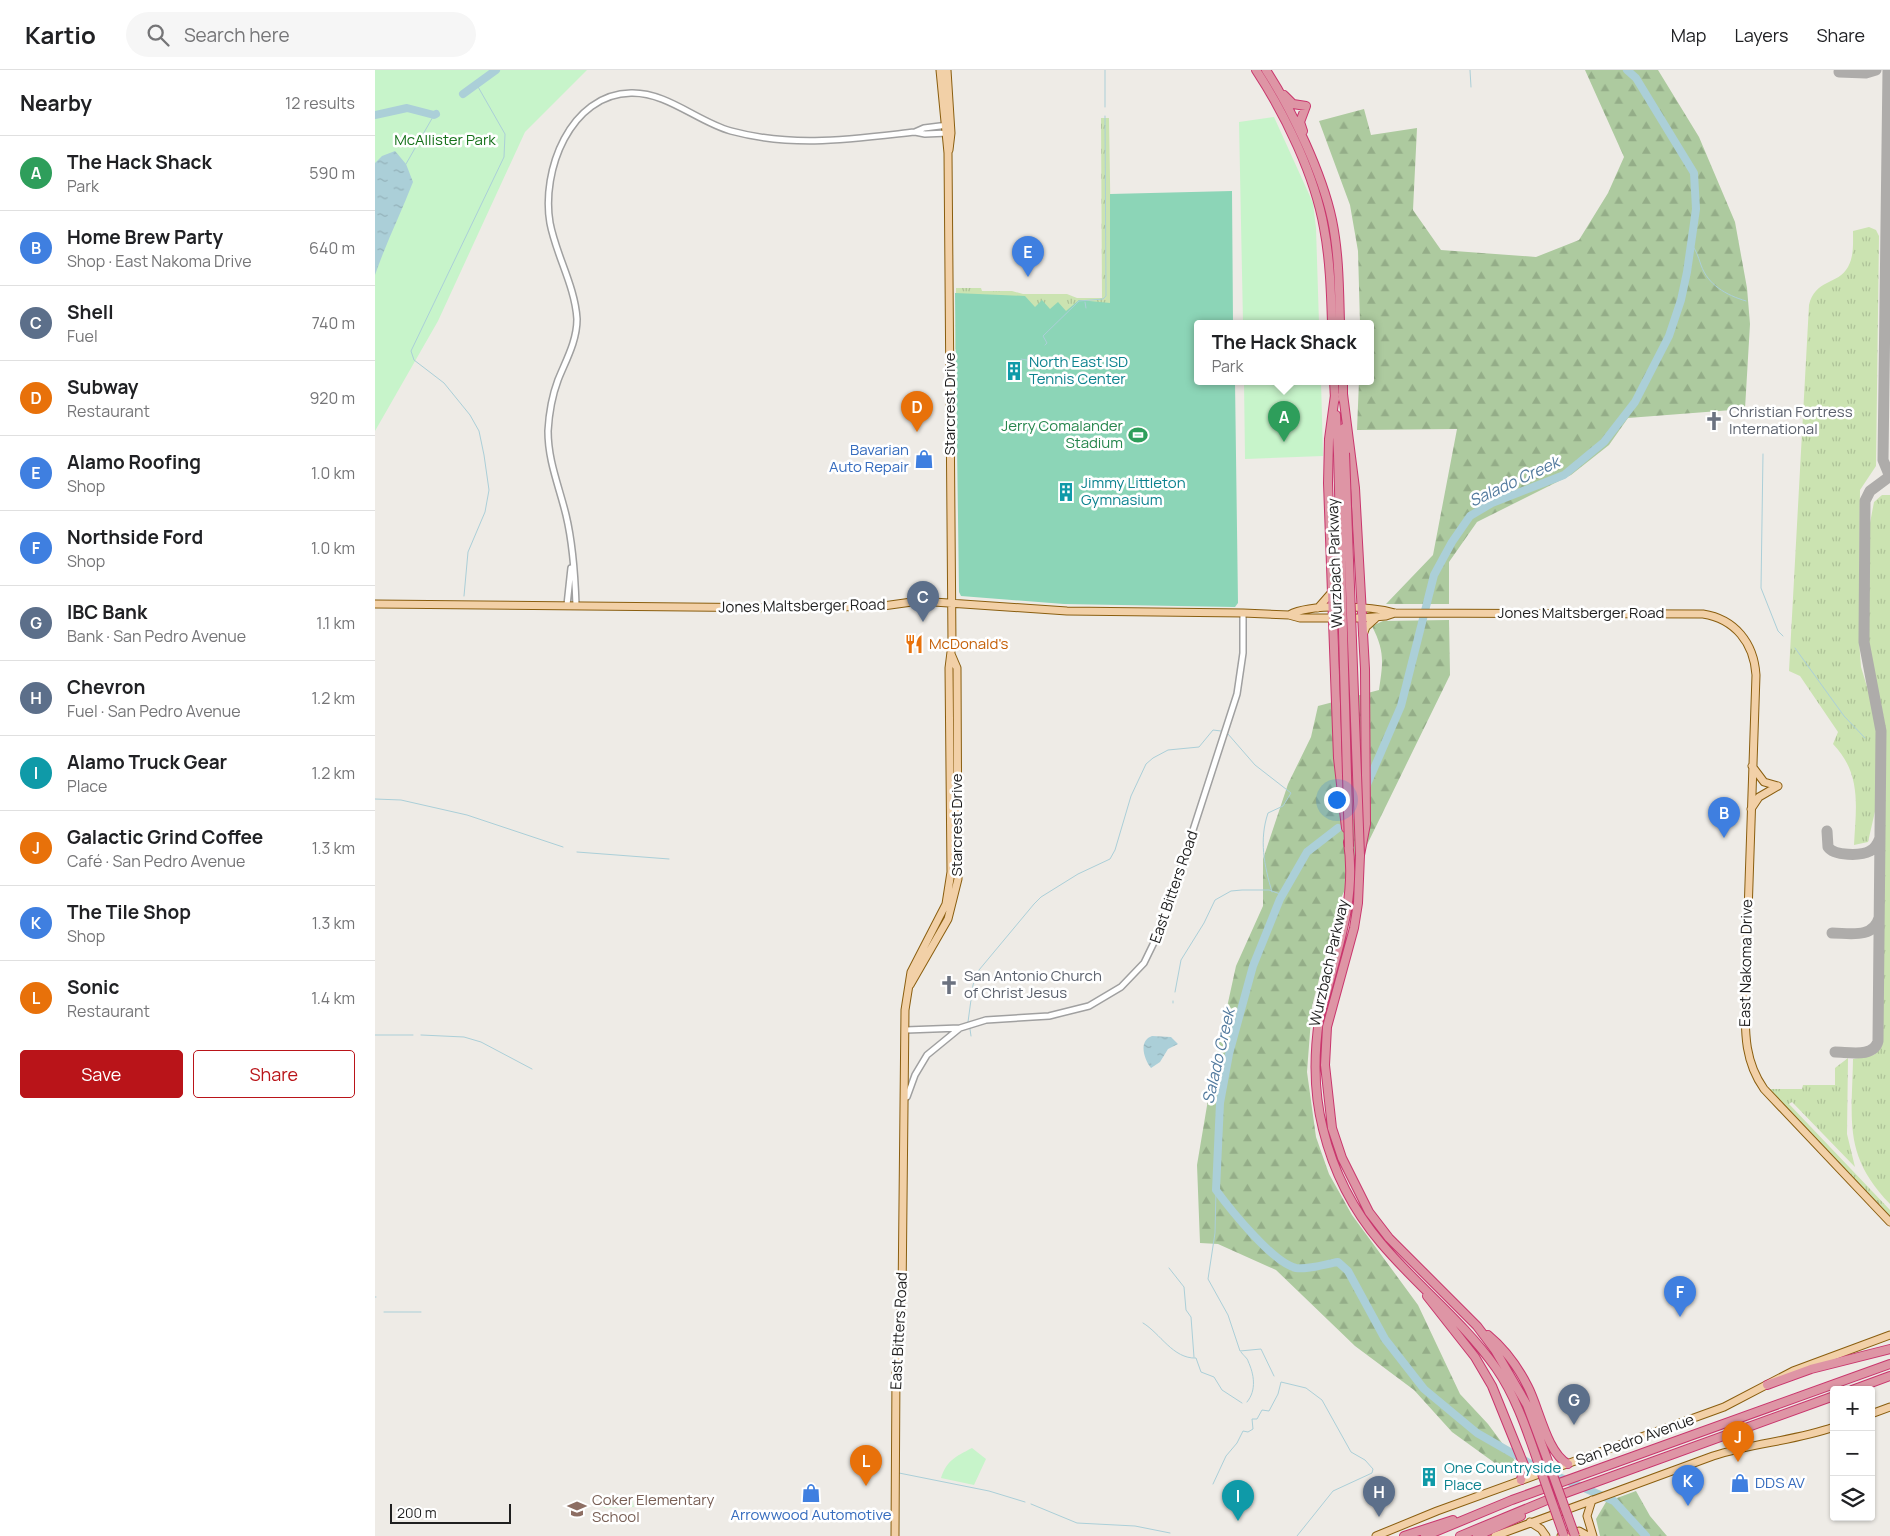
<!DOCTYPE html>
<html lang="en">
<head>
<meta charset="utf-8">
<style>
	:root { --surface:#fff; --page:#f6f6f6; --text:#202124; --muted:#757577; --line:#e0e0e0; --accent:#b91419 }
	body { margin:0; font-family:Manrope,sans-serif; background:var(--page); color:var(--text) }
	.controls { position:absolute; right:15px; bottom:15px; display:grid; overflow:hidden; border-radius:5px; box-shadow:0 1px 4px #0004 }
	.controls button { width:45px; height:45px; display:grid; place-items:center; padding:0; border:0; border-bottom:1px solid var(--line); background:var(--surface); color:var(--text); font:25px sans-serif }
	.scale { position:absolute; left:15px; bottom:12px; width:121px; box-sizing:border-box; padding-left:5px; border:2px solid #1f1f1f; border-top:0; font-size:14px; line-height:18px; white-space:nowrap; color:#1f1f1f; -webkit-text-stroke:4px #fff; paint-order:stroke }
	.you { position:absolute; left:961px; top:729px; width:18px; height:18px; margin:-12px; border:4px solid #fff; border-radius:50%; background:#1a73e8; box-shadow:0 0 0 8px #1a73e833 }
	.badge { display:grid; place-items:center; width:32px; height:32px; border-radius:50%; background:var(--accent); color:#fff; font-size:16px; font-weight:700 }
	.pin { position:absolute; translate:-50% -41px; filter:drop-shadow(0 1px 2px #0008) }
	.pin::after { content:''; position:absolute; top:26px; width:18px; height:15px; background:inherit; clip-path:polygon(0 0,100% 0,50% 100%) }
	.popup { position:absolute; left:819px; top:250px; width:180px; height:65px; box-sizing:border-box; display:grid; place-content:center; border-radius:5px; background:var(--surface); filter:drop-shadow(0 1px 4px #0005); font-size:16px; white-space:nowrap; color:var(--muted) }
	.popup b { font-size:19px; color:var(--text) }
	.popup::after { content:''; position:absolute; left:50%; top:100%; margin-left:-10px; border:10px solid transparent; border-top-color:var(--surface) }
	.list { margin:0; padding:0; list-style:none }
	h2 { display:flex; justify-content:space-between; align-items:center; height:65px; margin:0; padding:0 20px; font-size:21px }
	h2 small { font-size:16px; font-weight:400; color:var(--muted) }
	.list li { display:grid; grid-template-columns:32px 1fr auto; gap:15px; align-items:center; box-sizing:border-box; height:75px; padding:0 20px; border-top:1px solid var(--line) }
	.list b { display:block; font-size:19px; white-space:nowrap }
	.list p { margin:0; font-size:16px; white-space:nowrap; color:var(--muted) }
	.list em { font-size:16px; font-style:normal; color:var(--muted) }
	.actions { display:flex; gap:10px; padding:15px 20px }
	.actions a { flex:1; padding:11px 0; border:1px solid var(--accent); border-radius:5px; text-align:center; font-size:18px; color:var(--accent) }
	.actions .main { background:var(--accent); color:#fff }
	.icon { flex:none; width:28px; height:28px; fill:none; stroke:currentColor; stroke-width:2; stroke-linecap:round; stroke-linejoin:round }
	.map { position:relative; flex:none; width:1515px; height:1466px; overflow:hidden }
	header { display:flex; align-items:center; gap:30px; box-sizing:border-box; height:70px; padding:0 25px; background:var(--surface); border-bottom:1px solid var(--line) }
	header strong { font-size:24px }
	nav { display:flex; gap:28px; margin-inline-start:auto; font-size:18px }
	.search { width:350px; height:45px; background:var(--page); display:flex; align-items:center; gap:12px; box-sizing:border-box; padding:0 18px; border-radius:28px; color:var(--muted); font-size:19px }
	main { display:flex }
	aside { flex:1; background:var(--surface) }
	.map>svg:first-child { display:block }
	.grass { fill:url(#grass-tufts) }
	.forest { fill:url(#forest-firs) }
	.park { fill:#c7f4ca }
	.pitch { fill:#8cd5b7 }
	.water { fill:url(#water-ripples) }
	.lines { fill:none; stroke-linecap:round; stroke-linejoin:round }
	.stream { stroke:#abcfd8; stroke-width:1 }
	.river { stroke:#abcfd8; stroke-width:8 }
	.taxiway { stroke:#aeacaa; stroke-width:11 }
	.minor-casing { stroke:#a0a0a0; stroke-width:8 }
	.major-casing { stroke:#8a5e0f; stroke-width:9 }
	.highway-casing { stroke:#c9366d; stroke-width:10 }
	.minor { stroke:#fff; stroke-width:5 }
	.major { stroke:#f2d0a7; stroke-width:7 }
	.highway { stroke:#de95a5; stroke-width:8 }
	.highway-bridge-casing { stroke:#c9366d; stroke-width:10; stroke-linecap:butt }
	.highway-bridge { stroke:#de95a5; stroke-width:8 }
	.labels { text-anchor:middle; stroke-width:5; stroke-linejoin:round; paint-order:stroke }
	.park-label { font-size:15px; fill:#17721c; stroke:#fff }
	.culture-label { font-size:15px; fill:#0d838f; stroke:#fff; text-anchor:start }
	.street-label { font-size:15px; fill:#1f1f1f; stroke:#fff }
	.worship-label { font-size:15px; fill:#5b616d; stroke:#fff; text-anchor:start }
	.leisure-label { font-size:15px; fill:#27864d; stroke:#fff; text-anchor:end }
	.shop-label { font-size:15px; fill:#366cbe; stroke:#fff; text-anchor:end }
	.food-label { font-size:15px; fill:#c56008; stroke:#fff; text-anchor:start }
	.education-label { font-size:15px; fill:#785e54; stroke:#fff; text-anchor:start }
	.water-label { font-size:16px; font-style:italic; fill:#527a9e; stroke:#fff }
</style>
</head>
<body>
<header>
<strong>Kartio</strong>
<div class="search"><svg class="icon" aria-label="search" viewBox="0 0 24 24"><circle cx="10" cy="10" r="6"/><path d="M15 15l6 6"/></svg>Search here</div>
<nav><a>Map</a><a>Layers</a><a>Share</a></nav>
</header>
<main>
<aside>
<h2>Nearby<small>12 results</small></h2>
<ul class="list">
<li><span class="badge" style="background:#2e9e5b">A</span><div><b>The Hack Shack</b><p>Park</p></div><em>590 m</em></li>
<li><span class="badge" style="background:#3f7fe0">B</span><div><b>Home Brew Party</b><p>Shop · East Nakoma Drive</p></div><em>640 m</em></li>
<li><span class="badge" style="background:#5c6f8a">C</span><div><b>Shell</b><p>Fuel</p></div><em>740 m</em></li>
<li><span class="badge" style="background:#e8710a">D</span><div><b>Subway</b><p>Restaurant</p></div><em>920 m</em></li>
<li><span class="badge" style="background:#3f7fe0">E</span><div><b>Alamo Roofing</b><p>Shop</p></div><em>1.0 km</em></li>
<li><span class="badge" style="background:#3f7fe0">F</span><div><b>Northside Ford</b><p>Shop</p></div><em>1.0 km</em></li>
<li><span class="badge" style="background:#5c6f8a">G</span><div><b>IBC Bank</b><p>Bank · San Pedro Avenue</p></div><em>1.1 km</em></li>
<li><span class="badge" style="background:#5c6f8a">H</span><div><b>Chevron</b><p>Fuel · San Pedro Avenue</p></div><em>1.2 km</em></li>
<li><span class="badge" style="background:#0f9aa8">I</span><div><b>Alamo Truck Gear</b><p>Place</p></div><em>1.2 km</em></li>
<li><span class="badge" style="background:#e8710a">J</span><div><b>Galactic Grind Coffee</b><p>Café · San Pedro Avenue</p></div><em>1.3 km</em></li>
<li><span class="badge" style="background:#3f7fe0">K</span><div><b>The Tile Shop</b><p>Shop</p></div><em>1.3 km</em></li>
<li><span class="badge" style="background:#e8710a">L</span><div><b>Sonic</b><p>Restaurant</p></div><em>1.4 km</em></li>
</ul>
<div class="actions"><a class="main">Save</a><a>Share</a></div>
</aside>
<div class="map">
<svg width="1515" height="1466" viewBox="0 0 1515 1466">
	<defs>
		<pattern id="grass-tufts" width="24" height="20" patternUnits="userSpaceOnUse" patternTransform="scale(1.25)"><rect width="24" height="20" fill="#cbe3b1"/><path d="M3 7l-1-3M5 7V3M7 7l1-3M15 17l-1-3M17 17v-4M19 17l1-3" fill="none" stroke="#aec298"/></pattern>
		<pattern id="forest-firs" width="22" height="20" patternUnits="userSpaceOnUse" patternTransform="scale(1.25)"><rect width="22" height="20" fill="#adca9f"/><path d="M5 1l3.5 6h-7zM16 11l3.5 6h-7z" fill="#94ad88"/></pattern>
		<pattern id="water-ripples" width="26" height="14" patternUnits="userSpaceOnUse" patternTransform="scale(1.25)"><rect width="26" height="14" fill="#abcfd8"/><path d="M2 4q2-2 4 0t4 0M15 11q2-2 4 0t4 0" fill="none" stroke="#93b1b9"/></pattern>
	</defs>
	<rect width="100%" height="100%" fill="#eeebe6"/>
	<!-- grass -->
	<path class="grass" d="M726 48H734L737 234 703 231 691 242 660 237 582 281 580 279 581 218H606L607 221H637L648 224H692L702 228H727Z
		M1494 157 1501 160 1504 166 1501 396 1485 420 1484 571 1486 597 1500 643 1501 662V737L1493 772 1479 775C1481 737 1487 704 1458 674L1463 662 1425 606 1414 601 1434 235C1440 209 1463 215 1473 197 1479 186 1478 173 1478 161Z
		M1507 425H1515V1134C1468 1085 1477 1051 1478 989L1499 985 1507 974 1511 664C1508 634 1497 605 1493 575L1495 453 1499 432Z
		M1473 988 1472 1064 1480 1097 1417 1032 1414 1034 1515 1140V1146L1394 1019H1427L1428 1015H1460V998Z"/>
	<!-- forest -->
	<path class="forest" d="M1210 0H1283L1324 67 1360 152 1372 218 1375 254 1370 339 1253 348 1234 375 1196 405 1102 452 1074 492V534H1011L1058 485 1082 359 982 360 984 311H995V253H985L983 181 975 135 944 51 989 39 996 65 1042 58 1038 140 1066 180 1161 187 1204 170 1233 123 1249 87Z
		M1074 550 1075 605 965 830 937 936 932 1002 941 1067 954 1104 977 1145 1043 1235 1085 1324 1113 1354 1139 1389 1141 1397 1136 1399 1124 1396 1077 1362 1039 1320 980 1276 901 1200 843 1174 825 1173 822 1095 837 1006 861 896 888 836V789L913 714 936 667 943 636 1004 620C1008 592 1010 582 997 556L1008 551Z
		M1261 1421 1275 1446 1292 1466H1225L1221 1449 1231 1432Z"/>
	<!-- park -->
	<path class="park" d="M0 0H212L150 62 63 251 0 361Z
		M899 47 938 133 941 158 944 253H868L864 52Z
		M869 311H946L948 386 870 389Z
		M597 1378 611 1389 599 1415 566 1408C572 1390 580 1387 597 1378Z
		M227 1425H234V1429H257L259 1437 229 1438Z"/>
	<!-- pitch -->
	<path class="pitch" d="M857 121 858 253H823V311H860L863 533 860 537 689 534 586 526 584 522 580 223 650 226 660 237 667 230 675 239 683 232 691 241 704 230 735 233V124Z"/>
	<!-- water -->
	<path class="water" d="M20 81 31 94 38 112C26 143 11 173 0 205V93L7 86Z
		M777 966 796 967 803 974 793 979 785 992 776 998C769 989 763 971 777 966Z"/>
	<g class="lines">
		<!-- stream -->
		<path class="stream" d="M730 0V37
			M1095 0 1096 17
			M31 94 59 45
			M1316 173C1321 180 1323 186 1326 195 1333 215 1351 225 1371 231
			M710 232 711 238
			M670 275 672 273 668 266 704 231 728 229 731 226 730 46
			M646 289 652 290
			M652 297 653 290 659 284
			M1388 384 1386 518 1403 561 1408 566
			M89 526 93 482 110 442 114 420 109 385 104 361 95 345 69 313 39 290 36 281 129 87 130 64 102 15
			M1420 578 1469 646 1490 668
			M853 664 880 695 916 723 908 736 893 743C884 770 889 795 897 822
			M0 729 26 730 92 745 188 777
			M202 782 294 789
			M800 922 806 890 829 853 840 830 856 821 867 820H894L908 825
			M798 933V931
			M593 952 598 915 604 900 659 834 666 827 703 804 735 789 740 780 756 726 771 694 778 688 793 680 824 677 838 660 846 661
			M595 959 596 966
			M0 965H38
			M46 965 89 967 106 972 157 999
			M841 1120 840 1163 833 1209 853 1245 865 1281 886 1279 899 1306
			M794 1198 809 1217 811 1240 816 1247 819 1287
			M0 1227H1
			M9 1242H46
			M768 1253C785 1263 798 1289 821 1288L826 1302 839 1307 847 1320 867 1333
			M866 1282C868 1285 873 1289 873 1291 879 1304 882 1320 872 1332
			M524 1403 614 1421 650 1432
			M838 1414 851 1386 862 1373 868 1361 873 1362 878 1359 877 1349H882L887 1340 894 1341 903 1324 906 1312 931 1318 947 1330 976 1382 990 1390 998 1399 997 1403 958 1421 922 1466
			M656 1434 702 1453 760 1456 795 1463"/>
		<!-- river -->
		<path class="river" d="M88 24 121 0
			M0 45 32 38 59 45 61 44
			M971 751 981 740 1026 636 1059 505 1077 472 1095 446 1117 433 1189 405 1229 372 1260 332 1294 266 1306 230 1312 202 1321 139 1319 103 1261 8 1252 0
			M963 758 932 782 905 829 878 896 854 984 845 1033 841 1120C855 1139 898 1193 921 1198 933 1200 951 1194 963 1192L973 1201 1010 1269 1049 1319 1102 1363 1161 1397 1239 1431 1271 1466"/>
		<!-- taxiway -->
		<path class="taxiway" d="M1513 0 1508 390 1515 407
			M1464 2 1491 3 1501 0
			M1452 761 1453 777C1459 786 1486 786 1495 781 1501 778 1503 773 1505 768
			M1457 863C1474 863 1498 869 1504 848
			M1460 982C1474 982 1499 988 1503 971L1506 661 1489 572 1490 431 1495 421 1514 407"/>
		<!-- minor casing -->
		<g class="minor-casing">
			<path id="minor" d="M540 62 549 58 573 55
				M192 535 196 498
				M201 535C200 506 198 474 191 445 184 416 173 391 173 361 174 344 177 326 183 310 191 290 202 271 202 249 200 216 181 185 175 153 166 101 195 24 256 23 292 22 323 52 356 61 419 78 477 69 540 62L550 64 573 63
				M531 960 585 958
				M532 1027 540 1005 552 985 585 958 611 950 674 946 714 936 746 917 769 893 787 856 862 624 868 583V543"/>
		</g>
		<!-- major casing -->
		<g class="major-casing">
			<path id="major" d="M572 0 576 63 574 80
				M0 534 410 538 508 536 544 531 692 541 868 543 914 545 925 548H986L1011 546 1020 543
				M943 538 957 522
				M914 545C937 533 996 536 1020 543L1328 544C1360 549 1379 573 1381 605L1370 932C1370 965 1370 992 1389 1019L1515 1152
				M988 565 991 557 1002 547
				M1377 696 1389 712 1403 716
				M1376 739 1384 727 1403 716
				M535 915 573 849 583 809 582 598 576 584
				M1496 1344 1515 1337
				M1217 1430 1212 1446 1218 1466
				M1155 1452 1166 1459 1171 1466
				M520 1466 521 1302 527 1229 530 940 536 902 571 834 576 802 574 598 577 574 573 83 565 0
				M1001 1466 1062 1441 1349 1337 1418 1301 1515 1265
				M1120 1466 1338 1386C1378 1373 1419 1371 1459 1357
				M1186 1466 1204 1461 1213 1466"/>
		</g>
		<!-- highway casing -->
		<g class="highway-casing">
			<path id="highway" d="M881 0C910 44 940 106 949 158 955 189 956 221 957 253
				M891 0C917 40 947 103 957 150 964 184 964 219 965 253
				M909 25 918 34 931 36 925 52 928 61
				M959 311 960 329
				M968 311V329
				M968 324 980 418 990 599 991 754 985 785 983 833 979 858 952 957 950 995 957 1058 967 1088 994 1142 1014 1168 1102 1256 1120 1280 1152 1335 1174 1394
				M960 325 954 369 953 413 963 688 971 758
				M961 345 963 384
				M969 358 970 383
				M973 772C981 822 966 869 953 917 950 928 946 939 944 950 939 985 939 1024 948 1059 958 1100 978 1140 1006 1173 1042 1216 1088 1251 1121 1298 1142 1328 1153 1364 1165 1398
				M1052 1226 1100 1287 1117 1316 1149 1395 1146 1410
				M1113 1265C1130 1279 1143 1297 1153 1317 1164 1338 1172 1383 1193 1394
				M1392 1315 1436 1299 1515 1279
				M1477 1320 1515 1306
				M1029 1466 1078 1450
				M1050 1466 1137 1430 1515 1294
				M1085 1466 1177 1428 1459 1326
				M1102 1466 1146 1446"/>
		</g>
		<!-- minor -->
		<use href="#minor" class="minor"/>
		<!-- major -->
		<use href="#major" class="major"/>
		<!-- highway -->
		<use href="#highway" class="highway"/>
		<!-- highway-bridge casing -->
		<g class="highway-bridge-casing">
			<path id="highway-bridge" d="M970 383 985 785
				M963 384 974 777
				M1174 1394 1200 1466
				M1165 1398 1189 1466"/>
		</g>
		<!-- highway-bridge -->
		<use href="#highway-bridge" class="highway-bridge"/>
	</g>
	<!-- icons -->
	<defs>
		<g id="building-bare" transform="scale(1.5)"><path d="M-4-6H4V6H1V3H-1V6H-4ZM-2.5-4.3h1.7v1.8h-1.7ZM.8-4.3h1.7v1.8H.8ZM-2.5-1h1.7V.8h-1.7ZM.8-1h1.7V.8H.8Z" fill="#0f9aa8" stroke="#fff" stroke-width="2.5" paint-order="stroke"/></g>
		<g id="church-bare" transform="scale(1.5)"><path d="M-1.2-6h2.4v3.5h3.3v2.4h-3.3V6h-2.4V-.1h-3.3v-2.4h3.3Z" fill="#6b7280" stroke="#fff" stroke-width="2.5" paint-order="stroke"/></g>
		<g id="stadium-bare" transform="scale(1.5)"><path d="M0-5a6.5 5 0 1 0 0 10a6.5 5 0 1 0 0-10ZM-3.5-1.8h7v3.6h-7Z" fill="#2e9e5b" stroke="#fff" stroke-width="2.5" paint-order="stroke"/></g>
		<g id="shop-bare" transform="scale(1.5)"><path d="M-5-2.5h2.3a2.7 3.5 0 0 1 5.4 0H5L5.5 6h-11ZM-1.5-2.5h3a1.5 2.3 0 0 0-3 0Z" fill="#3f7fe0" stroke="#fff" stroke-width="2.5" paint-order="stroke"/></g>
		<g id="restaurant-bare" transform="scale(1.5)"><path d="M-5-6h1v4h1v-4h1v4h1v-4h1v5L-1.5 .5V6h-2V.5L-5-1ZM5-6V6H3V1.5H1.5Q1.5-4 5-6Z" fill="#e8710a" stroke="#fff" stroke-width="2.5" paint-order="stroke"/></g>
		<g id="school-bare" transform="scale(1.5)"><path d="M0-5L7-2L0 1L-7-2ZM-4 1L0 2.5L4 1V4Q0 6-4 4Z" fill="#8d6e63" stroke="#fff" stroke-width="2.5" paint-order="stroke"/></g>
	</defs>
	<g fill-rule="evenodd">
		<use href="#building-bare" x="639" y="301"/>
		<use href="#church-bare" x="1339" y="351"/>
		<use href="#stadium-bare" x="763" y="365"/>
		<use href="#shop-bare" x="549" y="389"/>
		<use href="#building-bare" x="691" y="422"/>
		<use href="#restaurant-bare" x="539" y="574"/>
		<use href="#church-bare" x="574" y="915"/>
		<use href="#building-bare" x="1054" y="1407"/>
		<use href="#shop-bare" x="1365" y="1413"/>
		<use href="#shop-bare" x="436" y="1423"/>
		<use href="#school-bare" x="202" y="1439"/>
	</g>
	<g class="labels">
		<!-- park labels -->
		<g class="park-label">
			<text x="70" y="75">McAllister Park</text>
		</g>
		<!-- culture labels -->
		<g class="culture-label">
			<text x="654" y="297">North East ISD<tspan x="654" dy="17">Tennis Center</tspan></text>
			<text x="706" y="418">Jimmy Littleton<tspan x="706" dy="17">Gymnasium</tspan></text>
			<text x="1069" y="1403">One Countryside<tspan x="1069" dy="17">Place</tspan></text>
		</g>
		<!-- street labels -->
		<g class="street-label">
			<text transform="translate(575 334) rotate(-90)" y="5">Starcrest Drive</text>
			<text transform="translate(960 493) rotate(-92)" y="5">Wurzbach Parkway</text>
			<text transform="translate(427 536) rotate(-1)" y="5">Jones Maltsberger Road</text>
			<text x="1206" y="548">Jones Maltsberger Road</text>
			<text transform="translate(582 755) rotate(-90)" y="5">Starcrest Drive</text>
			<text transform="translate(799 817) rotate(-71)" y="5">East Bitters Road</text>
			<text transform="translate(954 893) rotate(-77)" y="5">Wurzbach Parkway</text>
			<text transform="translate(1371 893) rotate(-89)" y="5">East Nakoma Drive</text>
			<text transform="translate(524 1261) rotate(-87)" y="5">East Bitters Road</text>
			<text transform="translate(1260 1370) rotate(-20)" y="5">San Pedro Avenue</text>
		</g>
		<!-- worship labels -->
		<g class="worship-label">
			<text x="1354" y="347">Christian Fortress<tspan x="1354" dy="17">International</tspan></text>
			<text x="589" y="911">San Antonio Church<tspan x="589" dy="17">of Christ Jesus</tspan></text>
		</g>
		<!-- leisure labels -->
		<g class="leisure-label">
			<text x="748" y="361">Jerry Comalander<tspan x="748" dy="17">Stadium</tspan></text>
		</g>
		<!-- shop labels -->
		<g class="shop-label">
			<text x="534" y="385">Bavarian<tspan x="534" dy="17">Auto Repair</tspan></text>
			<text x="1380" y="1418" text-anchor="start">DDS AV</text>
			<text x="436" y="1450" text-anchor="middle">Arrowwood Automotive</text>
		</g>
		<!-- food labels -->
		<g class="food-label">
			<text x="554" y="579">McDonald's</text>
		</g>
		<!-- education labels -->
		<g class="education-label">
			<text x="217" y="1435">Coker Elementary<tspan x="217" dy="17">School</tspan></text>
		</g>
		<!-- water labels -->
		<g class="water-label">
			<text transform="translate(1139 411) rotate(-25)" y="6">Salado Creek</text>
			<text transform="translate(843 986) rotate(-77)" y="6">Salado Creek</text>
		</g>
	</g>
</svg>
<div class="controls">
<button>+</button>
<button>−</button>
<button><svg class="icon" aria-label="layers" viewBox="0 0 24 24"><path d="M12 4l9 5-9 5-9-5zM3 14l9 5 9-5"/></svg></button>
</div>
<div class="scale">200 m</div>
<div class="you"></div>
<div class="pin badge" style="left:909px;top:372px;background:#2e9e5b">A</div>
<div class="popup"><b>The Hack Shack</b>Park</div>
<div class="pin badge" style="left:1349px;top:768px;background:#3f7fe0">B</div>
<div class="pin badge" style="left:548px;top:552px;background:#5c6f8a">C</div>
<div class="pin badge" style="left:542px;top:362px;background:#e8710a">D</div>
<div class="pin badge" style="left:653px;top:207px;background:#3f7fe0">E</div>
<div class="pin badge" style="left:1305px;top:1247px;background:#3f7fe0">F</div>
<div class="pin badge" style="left:1199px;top:1355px;background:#5c6f8a">G</div>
<div class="pin badge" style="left:1004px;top:1447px;background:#5c6f8a">H</div>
<div class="pin badge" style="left:863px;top:1451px;background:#0f9aa8">I</div>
<div class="pin badge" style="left:1363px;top:1392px;background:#e8710a">J</div>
<div class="pin badge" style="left:1313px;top:1436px;background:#3f7fe0">K</div>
<div class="pin badge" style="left:491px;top:1416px;background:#e8710a">L</div>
</div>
</main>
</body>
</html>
